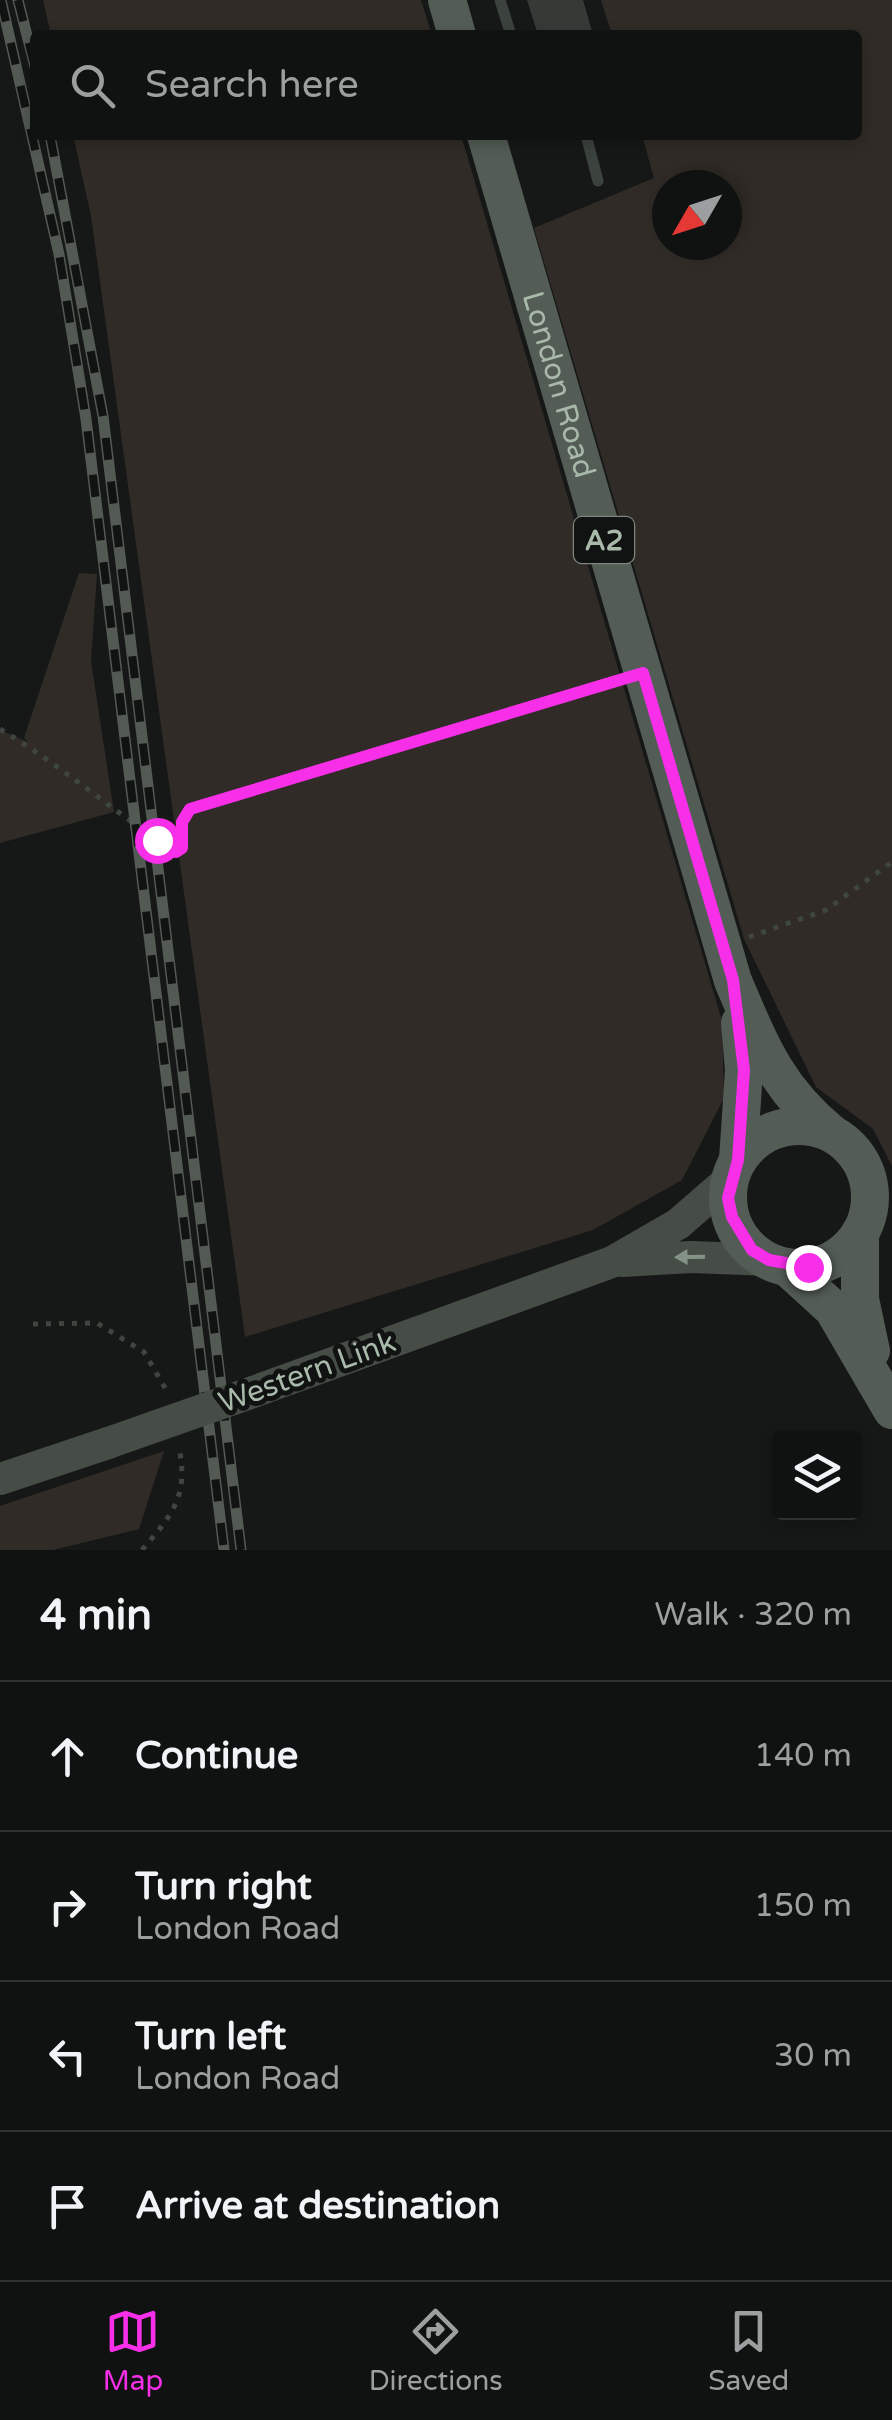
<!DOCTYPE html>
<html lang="en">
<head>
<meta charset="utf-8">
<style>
	:root { --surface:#101211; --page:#191b1a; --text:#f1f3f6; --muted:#9c9e9f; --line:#303231; --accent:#f82fe9 }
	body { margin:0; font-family:"Varela Round",sans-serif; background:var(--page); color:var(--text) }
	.controls { position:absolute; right:30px; bottom:30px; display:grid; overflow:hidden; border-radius:10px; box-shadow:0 5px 15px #0003 }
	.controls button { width:90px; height:90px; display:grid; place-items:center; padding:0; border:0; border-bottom:2px solid var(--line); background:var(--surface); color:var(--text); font:50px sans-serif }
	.compass { position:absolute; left:652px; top:170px; width:90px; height:90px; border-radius:50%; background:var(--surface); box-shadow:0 5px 15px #0003; rotate:231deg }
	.stop { position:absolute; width:30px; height:30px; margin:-22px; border:8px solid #f82fe9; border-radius:50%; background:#fff }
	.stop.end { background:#f82fe9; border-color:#fff; box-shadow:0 2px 10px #0008 }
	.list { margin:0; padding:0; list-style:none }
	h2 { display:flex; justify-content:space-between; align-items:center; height:130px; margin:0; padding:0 40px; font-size:42px }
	h2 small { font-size:32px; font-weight:400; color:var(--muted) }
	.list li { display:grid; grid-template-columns:65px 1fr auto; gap:30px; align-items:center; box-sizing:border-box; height:150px; padding:0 40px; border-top:2px solid var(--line) }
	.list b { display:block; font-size:38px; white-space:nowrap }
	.list p { margin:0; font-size:32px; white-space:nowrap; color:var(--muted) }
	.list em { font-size:32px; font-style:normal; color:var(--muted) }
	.icon { flex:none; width:55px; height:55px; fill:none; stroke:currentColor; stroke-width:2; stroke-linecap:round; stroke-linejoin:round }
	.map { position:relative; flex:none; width:892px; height:1550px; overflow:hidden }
	.search { position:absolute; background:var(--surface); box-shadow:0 5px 15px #0003; left:30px; right:30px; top:30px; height:110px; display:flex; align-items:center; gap:25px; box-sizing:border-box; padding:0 35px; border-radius:10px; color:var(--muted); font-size:38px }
	.sheet { height:730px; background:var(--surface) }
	nav { display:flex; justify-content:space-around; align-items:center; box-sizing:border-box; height:140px; border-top:2px solid var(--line); background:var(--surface); font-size:28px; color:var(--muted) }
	nav a { display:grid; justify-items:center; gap:5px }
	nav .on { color:var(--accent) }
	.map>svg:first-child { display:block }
	.green { fill:#302b26; fill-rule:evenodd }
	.building { fill:#363a37 }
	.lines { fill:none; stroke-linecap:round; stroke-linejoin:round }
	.path { stroke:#3f4640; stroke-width:5; stroke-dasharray:5 8; stroke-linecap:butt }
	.lane { stroke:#3c423e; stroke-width:11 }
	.secondary { stroke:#454d46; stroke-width:32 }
	.primary { stroke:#535c55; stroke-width:38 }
	.rail-casing { stroke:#525a53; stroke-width:11 }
	.rail { stroke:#111312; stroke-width:8; stroke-dasharray:22; stroke-linecap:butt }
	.secondary-bridge { stroke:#454d46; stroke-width:32 }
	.oneway { fill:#859387 }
	.route { stroke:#f82fe9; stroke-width:12 }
	.labels { text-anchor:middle; stroke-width:10; stroke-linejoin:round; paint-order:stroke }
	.shield { fill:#111312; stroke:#7b877c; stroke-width:2.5 }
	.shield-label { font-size:28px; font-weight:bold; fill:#a8b9aa }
	.street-label { font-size:30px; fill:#a8b9aa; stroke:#111312 }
</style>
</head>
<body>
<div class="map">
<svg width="892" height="1550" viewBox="0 0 892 1550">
	<rect width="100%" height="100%" fill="#161817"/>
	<!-- green -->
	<path class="green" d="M43 0H421L432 35H51Z
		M601 0H892V1166L873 1129 816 1087 744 939 534 228 654 178 642 135H857V35H612ZM667 185H727V245H667Z
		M73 135H461L722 1021 724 1098 682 1180 593 1230 245 1337 91 216Z
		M79 573 97 574 91 661 114 812 0 843V730L28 742 24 738Z
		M164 1451 139 1529 53 1550H0V1506Z"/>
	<!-- building -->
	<path class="building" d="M527 0H583L593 35H538Z"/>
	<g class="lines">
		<!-- path -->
		<path class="path" d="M0 729C62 766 116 814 176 852L182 847V822L190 809 615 681
			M749 937 826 910 892 862
			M33 1324 97 1323 144 1352 168 1393
			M142 1550C172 1515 189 1496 179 1448"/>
		<!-- lane -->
		<path class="lane" d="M500 0 511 35
			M586 135 598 181"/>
		<!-- secondary -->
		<path class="secondary" d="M622 1261 691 1257 769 1260
			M253 1392 612 1262 678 1224 731 1178
			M0 1479 108 1443"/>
		<!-- primary -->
		<g class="primary">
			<path d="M447 0 457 35"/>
			<path id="s1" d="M486 135 733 981C760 1044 776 1088 831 1133"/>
			<circle cx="799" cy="1197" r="71"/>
			<path d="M738 1160 744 1070 740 1023"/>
			<path d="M860 1233V1299L871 1351"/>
			<path d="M787 1267 833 1309 892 1410"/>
		</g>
		<!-- rail casing -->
		<g class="rail-casing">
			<path id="rail" d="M1 0 59 254 86 419 224 1550
				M18 0 35 67
				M50 135 103 416 241 1550"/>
		</g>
		<!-- rail -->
		<use href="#rail" class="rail"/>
		<!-- secondary-bridge -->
		<path class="secondary-bridge" d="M108 1443 253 1392"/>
	</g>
	<!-- one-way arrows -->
	<defs><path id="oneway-solid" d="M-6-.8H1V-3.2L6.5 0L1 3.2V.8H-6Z" transform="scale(2.5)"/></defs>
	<use class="oneway" href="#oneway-solid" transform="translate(690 1257) rotate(179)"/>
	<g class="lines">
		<!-- route -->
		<path class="route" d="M157 840 176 852 182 848V822L190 809 643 673 733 980 744 1070 738 1160 728 1198 732 1217 752 1250 769 1260 808 1267"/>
	</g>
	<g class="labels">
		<!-- shield labels -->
		<rect class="shield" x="574" y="517" width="60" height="46" rx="8"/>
		<g class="shield-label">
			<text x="604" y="550">A2</text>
		</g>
		<!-- street labels -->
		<g class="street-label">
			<text dy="10" stroke="none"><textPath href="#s1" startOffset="260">London Road</textPath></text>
			<text transform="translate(307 1372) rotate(-20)" y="10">Western Link</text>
		</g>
	</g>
</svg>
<div class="controls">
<button><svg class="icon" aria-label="layers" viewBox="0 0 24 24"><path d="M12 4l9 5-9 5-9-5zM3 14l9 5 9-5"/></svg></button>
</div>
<svg class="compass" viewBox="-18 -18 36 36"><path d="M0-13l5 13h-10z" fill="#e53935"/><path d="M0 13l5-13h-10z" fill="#9c9e9f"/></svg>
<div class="stop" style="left:157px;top:840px"></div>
<div class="stop end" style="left:808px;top:1267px"></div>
<div class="search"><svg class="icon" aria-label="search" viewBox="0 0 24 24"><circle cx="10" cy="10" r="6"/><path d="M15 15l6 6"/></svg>Search here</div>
</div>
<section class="sheet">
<h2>4 min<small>Walk · 320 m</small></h2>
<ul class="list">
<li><svg class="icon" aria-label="ahead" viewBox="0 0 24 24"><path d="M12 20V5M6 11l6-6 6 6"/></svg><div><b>Continue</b></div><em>140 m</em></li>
<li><svg class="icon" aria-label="right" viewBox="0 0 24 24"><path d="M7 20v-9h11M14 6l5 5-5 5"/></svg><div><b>Turn right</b><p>London Road</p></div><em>150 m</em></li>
<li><svg class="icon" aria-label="left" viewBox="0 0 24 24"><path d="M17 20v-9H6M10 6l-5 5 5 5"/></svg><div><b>Turn left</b><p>London Road</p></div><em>30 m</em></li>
<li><svg class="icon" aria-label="arrive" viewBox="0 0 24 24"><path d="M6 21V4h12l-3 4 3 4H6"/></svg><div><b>Arrive at destination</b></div></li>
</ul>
</section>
<nav>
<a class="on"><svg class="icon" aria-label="map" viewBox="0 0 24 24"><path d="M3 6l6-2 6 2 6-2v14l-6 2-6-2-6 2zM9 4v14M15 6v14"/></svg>Map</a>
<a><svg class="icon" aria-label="directions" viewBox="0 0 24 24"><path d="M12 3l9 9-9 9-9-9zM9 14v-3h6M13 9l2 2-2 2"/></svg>Directions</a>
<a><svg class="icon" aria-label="saved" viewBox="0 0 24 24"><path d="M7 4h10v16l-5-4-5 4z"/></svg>Saved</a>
</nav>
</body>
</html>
